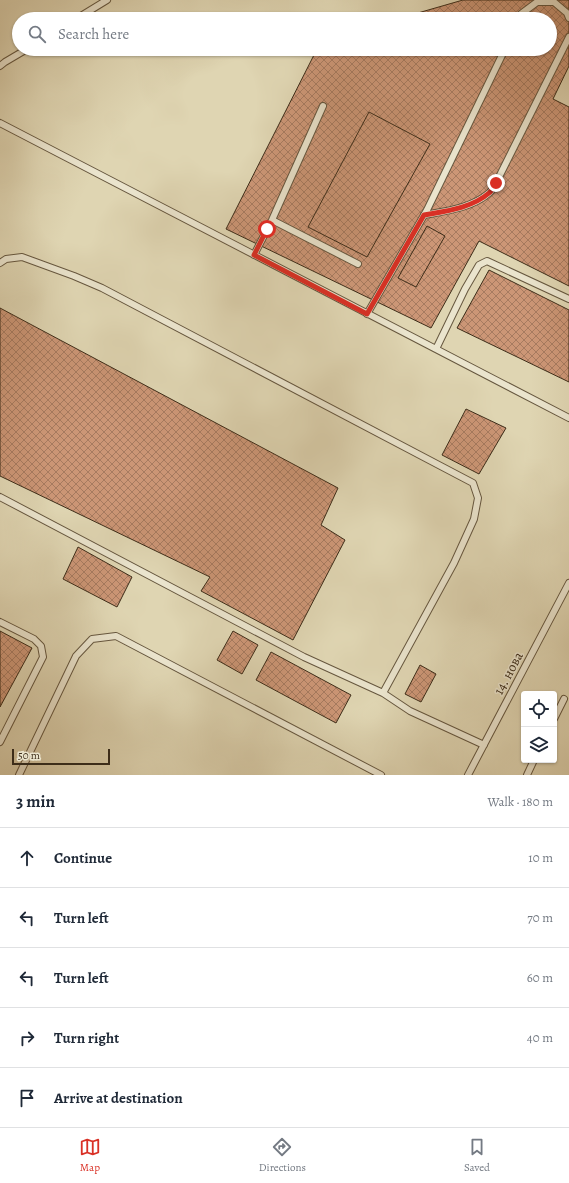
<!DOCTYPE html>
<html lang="en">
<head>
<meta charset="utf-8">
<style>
	:root { --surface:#fff; --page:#f2f2f3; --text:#1f2937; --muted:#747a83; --line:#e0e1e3; --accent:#d93025 }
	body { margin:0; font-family:Alegreya,serif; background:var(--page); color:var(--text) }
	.controls { position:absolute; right:12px; bottom:12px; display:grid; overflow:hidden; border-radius:4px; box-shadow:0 1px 3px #0004 }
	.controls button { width:36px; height:36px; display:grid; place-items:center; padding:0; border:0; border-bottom:1px solid var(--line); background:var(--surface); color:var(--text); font:20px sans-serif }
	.scale { position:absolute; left:12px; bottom:10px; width:98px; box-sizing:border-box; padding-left:4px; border:2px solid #3d2d19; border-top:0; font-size:11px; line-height:14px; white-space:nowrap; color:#3d2d19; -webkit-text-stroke:3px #eae4cd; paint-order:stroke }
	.stop { position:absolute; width:12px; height:12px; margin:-9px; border:3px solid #d93025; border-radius:50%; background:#fff }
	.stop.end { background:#d93025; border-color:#fff; box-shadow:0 1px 4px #0008 }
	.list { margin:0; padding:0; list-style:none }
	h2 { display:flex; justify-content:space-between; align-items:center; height:52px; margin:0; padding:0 16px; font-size:17px }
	h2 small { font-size:13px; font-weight:400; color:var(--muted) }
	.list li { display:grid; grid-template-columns:26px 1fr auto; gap:12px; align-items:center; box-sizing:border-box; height:60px; padding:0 16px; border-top:1px solid var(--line) }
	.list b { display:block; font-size:15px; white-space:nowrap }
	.list em { font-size:13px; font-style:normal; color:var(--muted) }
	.icon { flex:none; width:22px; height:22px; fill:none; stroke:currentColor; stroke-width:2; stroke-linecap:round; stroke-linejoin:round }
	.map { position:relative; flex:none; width:569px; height:775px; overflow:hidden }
	.search { position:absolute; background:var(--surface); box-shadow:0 1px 3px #0004; left:12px; right:12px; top:12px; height:44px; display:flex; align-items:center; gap:10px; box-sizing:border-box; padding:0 14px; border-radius:22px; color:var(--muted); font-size:15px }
	.sheet { height:352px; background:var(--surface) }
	nav { display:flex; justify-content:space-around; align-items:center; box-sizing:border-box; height:56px; border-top:1px solid var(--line); background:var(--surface); font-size:11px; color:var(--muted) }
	nav a { display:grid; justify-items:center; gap:2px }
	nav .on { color:var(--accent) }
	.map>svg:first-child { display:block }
	.building { fill:url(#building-cross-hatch); stroke:#3d2d19 }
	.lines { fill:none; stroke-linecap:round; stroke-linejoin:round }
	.lane-casing { stroke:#66573f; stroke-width:8 }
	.lane { stroke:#eae4cd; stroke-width:6 }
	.route { stroke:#d93025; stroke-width:5 }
	.labels { text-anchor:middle; stroke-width:3; stroke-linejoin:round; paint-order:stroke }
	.street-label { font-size:14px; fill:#3d2d19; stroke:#eae4cd }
</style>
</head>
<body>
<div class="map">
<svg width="569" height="775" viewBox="0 0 569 775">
	<defs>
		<pattern id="building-cross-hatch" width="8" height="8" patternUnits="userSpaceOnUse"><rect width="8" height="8" fill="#cc9676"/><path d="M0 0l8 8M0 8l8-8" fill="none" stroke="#a77b60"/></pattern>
	</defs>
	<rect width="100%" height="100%" fill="#dfd5b2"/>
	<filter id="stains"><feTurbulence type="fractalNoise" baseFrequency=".005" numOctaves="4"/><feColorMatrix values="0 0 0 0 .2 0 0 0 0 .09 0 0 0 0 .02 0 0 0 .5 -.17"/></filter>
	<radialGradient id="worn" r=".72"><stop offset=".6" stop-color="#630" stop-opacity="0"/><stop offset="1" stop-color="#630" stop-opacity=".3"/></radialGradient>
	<!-- building -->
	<path class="building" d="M463 0H569V66L553 99 569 107V286L479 241 431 328 226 229 317 49H550V19H397Z
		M369 112 430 144 367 257 308 227Z
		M427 226 445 236 416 287 398 278Z
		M489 270 569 310V382L457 328Z
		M0 308 338 488 321 525 345 540 293 640 201 591 210 577 0 476Z
		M466 409 506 428 479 474 442 455Z
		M78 547 132 577 117 607 63 579Z
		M0 631 32 648 0 707Z
		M233 631 258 645 242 674 217 660Z
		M271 652 351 695 336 723 256 680Z
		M420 665 436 674 421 702 405 694Z"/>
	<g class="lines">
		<!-- lane casing -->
		<g class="lane-casing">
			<path id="lane" d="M76 19 107 0
				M519 19 521 14 537 2H554L567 13 569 18
				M0 66 5 62 27 49
				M0 123 569 418
				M424 215C446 211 472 208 489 193 492 191 494 186 496 183L569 37
				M272 220 358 264
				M254 255 272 220 323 106
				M0 263 6 259 22 257 74 276 102 288 473 483 478 498 474 519 454 563 383 693
				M367 314 427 210 505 49
				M436 349 465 289 479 265 487 261 569 299
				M0 497 304 657 383 693 410 711 484 745
				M0 622 34 639 41 646 43 657 0 742
				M554 719 564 699
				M19 775 76 656 92 639 116 636 381 775
				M468 775 569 583
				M527 775 534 760"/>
		</g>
		<!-- lane -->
		<use href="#lane" class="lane"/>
	</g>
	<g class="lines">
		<!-- route -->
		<path class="route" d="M267 229 254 255 367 314 424 215C446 211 472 208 489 193 492 191 494 186 496 183"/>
	</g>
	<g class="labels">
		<!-- street labels -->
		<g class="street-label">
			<text transform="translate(508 673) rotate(-62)" y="5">14. нова</text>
		</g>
	</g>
	<rect width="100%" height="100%" filter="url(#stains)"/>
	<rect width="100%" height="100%" fill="url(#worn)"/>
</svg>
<div class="controls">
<button><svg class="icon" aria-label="locate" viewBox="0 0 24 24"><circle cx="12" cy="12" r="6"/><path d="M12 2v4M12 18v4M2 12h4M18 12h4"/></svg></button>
<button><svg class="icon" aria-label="layers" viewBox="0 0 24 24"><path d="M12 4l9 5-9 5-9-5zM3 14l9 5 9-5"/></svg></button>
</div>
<div class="scale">50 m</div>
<div class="stop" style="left:267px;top:229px"></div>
<div class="stop end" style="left:496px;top:183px"></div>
<div class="search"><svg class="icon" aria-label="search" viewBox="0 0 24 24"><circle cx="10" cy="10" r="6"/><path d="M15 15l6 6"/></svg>Search here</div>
</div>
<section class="sheet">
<h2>3 min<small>Walk · 180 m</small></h2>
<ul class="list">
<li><svg class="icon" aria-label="ahead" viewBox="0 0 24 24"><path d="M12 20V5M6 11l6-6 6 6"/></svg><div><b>Continue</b></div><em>10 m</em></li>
<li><svg class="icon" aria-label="left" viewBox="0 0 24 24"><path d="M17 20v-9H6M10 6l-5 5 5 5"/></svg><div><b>Turn left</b></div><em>70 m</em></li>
<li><svg class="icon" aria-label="left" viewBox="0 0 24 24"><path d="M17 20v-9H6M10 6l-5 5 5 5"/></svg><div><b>Turn left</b></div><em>60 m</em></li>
<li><svg class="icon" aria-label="right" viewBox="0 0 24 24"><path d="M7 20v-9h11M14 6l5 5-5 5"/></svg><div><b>Turn right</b></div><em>40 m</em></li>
<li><svg class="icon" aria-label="arrive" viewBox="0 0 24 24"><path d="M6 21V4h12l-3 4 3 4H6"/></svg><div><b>Arrive at destination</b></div></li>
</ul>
</section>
<nav>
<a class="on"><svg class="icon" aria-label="map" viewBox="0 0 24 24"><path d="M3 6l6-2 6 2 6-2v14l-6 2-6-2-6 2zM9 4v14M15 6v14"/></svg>Map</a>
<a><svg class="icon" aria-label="directions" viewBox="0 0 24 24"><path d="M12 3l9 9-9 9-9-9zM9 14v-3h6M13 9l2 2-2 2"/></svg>Directions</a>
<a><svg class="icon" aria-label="saved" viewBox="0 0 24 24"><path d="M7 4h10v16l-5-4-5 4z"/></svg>Saved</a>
</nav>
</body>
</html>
